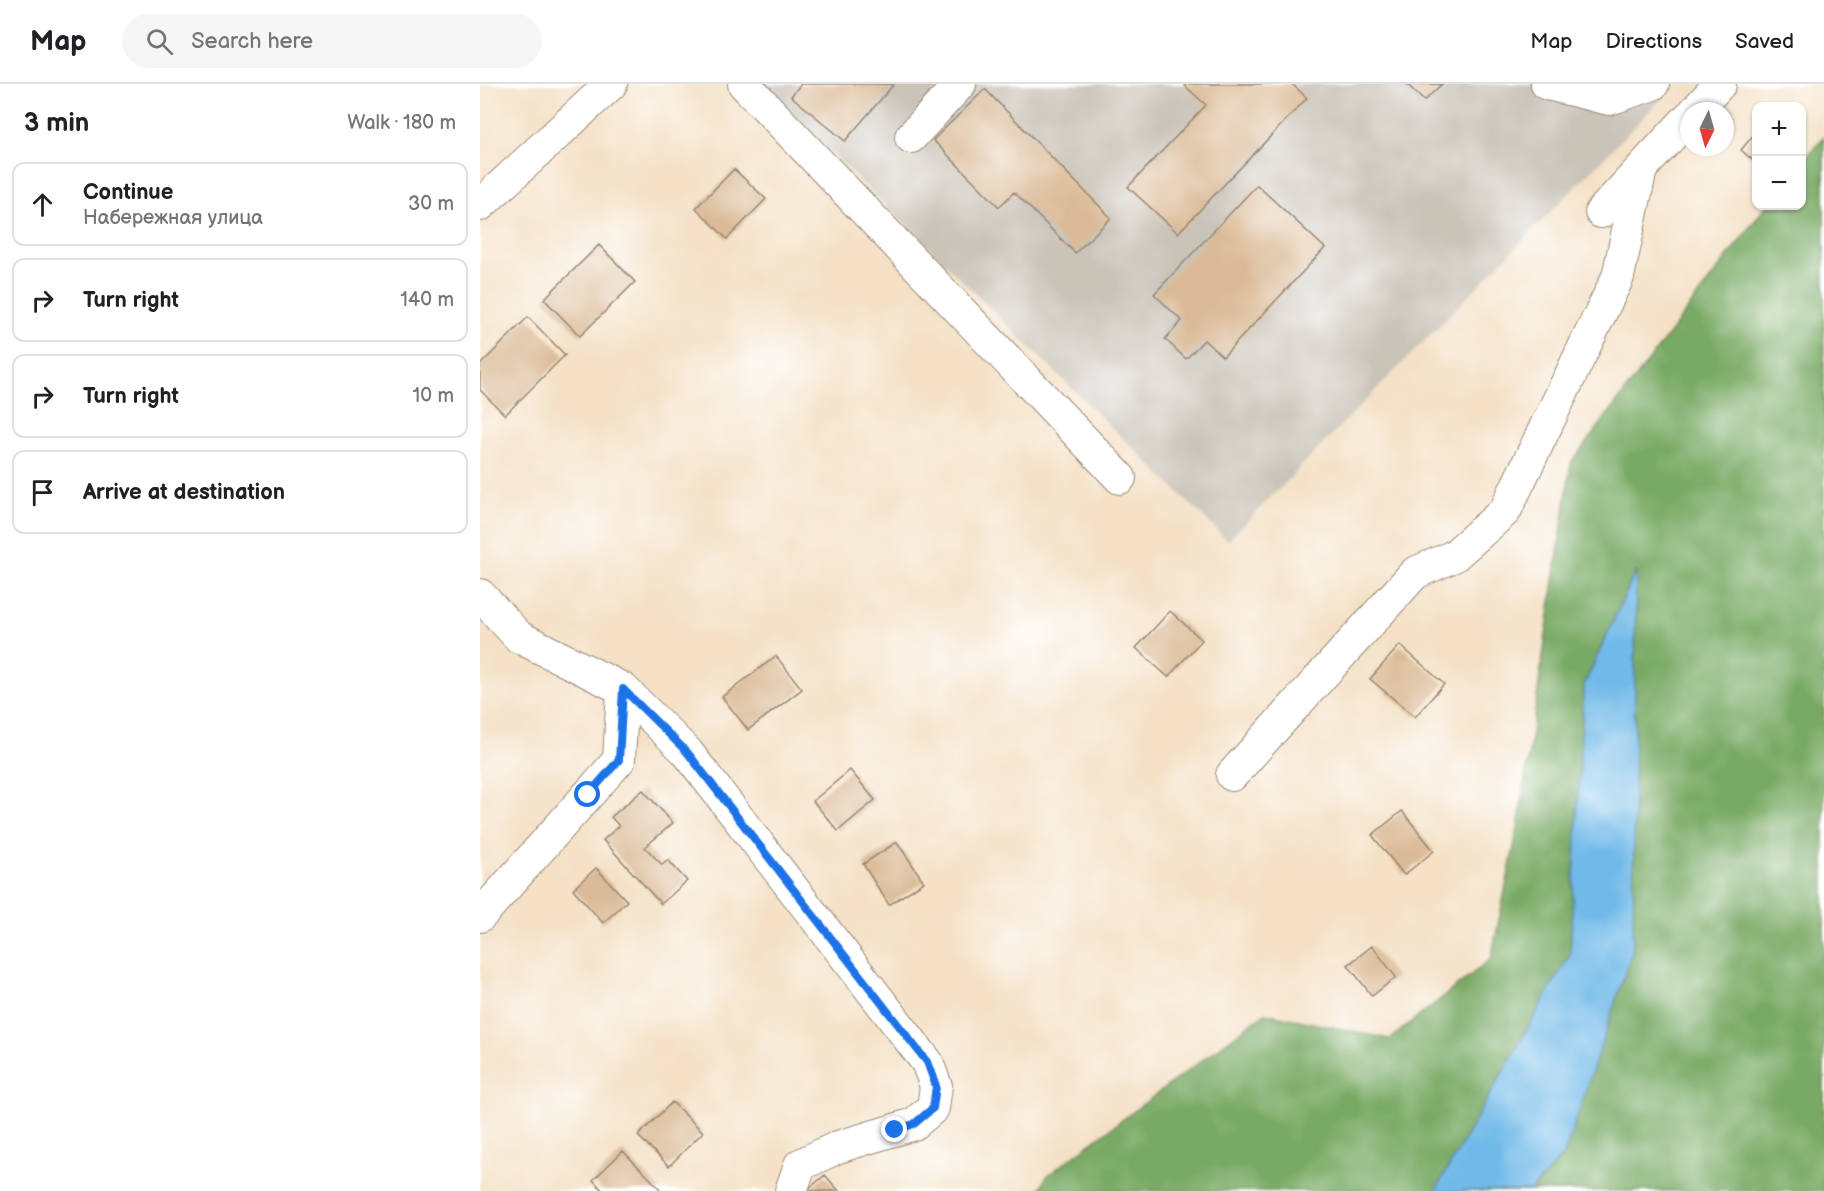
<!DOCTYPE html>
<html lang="en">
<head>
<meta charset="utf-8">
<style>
	:root { --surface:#fff; --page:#f6f6f6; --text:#202124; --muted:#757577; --line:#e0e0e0 }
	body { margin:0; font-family:"Balsamiq Sans",sans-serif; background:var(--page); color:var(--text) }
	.controls { position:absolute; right:18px; top:18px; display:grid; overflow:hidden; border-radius:12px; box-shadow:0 2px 4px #0004 }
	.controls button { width:54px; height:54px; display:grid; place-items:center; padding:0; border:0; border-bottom:2px solid var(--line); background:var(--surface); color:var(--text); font:30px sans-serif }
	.compass { position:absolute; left:1200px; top:18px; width:54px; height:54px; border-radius:50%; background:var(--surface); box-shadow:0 2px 4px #0004; rotate:185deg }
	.stop { position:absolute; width:18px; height:18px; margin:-14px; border:4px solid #1a73e8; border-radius:50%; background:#fff }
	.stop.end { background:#1a73e8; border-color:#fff; box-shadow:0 2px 6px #0008 }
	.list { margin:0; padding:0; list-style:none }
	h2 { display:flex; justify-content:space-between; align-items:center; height:78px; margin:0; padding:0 24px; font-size:26px }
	h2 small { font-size:20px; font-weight:400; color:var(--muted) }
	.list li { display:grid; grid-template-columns:39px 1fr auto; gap:18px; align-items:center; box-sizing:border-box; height:84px; margin:0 12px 12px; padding:0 12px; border:2px solid var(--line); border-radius:12px }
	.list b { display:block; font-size:22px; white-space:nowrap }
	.list p { margin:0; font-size:20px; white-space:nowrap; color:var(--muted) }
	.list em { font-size:20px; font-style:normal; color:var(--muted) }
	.icon { flex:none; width:33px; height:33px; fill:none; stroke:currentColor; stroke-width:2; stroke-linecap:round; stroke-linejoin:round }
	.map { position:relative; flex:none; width:1344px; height:1107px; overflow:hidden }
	header { display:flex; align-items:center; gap:36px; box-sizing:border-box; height:84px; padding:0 30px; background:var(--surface); border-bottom:2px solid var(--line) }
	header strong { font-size:28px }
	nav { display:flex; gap:33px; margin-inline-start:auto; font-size:21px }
	.search { width:420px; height:54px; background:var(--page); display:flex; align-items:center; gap:15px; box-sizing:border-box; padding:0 21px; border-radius:33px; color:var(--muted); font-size:22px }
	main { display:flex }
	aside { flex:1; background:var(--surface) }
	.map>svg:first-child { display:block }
	.industrial { fill:#c9c3b8 }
	.forest { fill:#79aa65; stroke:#5a6a42; stroke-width:1.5 }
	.water { fill:#70b9e8; stroke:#567283; stroke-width:1.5 }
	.building { fill:#dbbb97 }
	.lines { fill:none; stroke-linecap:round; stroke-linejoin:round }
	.minor-casing { stroke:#988672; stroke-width:34 }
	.minor { stroke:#fff; stroke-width:32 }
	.route { stroke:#1a73e8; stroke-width:8 }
</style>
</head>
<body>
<header>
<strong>Map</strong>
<div class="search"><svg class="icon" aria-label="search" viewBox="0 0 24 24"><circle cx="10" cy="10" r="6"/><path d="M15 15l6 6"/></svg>Search here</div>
<nav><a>Map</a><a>Directions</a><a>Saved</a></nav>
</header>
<main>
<aside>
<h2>3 min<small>Walk · 180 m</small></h2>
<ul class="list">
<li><svg class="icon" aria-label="ahead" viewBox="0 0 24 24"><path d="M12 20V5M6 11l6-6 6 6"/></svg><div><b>Continue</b><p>Набережная улица</p></div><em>30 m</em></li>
<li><svg class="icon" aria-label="right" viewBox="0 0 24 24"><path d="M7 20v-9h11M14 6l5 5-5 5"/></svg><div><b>Turn right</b></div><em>140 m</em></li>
<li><svg class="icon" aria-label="right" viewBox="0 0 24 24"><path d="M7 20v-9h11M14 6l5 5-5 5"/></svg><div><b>Turn right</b></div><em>10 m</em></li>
<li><svg class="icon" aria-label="arrive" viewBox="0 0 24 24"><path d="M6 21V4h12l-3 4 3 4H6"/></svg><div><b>Arrive at destination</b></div></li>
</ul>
</aside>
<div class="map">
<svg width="1344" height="1107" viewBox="0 0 1344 1107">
	<rect width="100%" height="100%" fill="#fff"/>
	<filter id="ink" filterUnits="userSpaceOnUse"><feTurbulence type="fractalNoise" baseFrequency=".0167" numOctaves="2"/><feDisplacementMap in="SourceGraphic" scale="12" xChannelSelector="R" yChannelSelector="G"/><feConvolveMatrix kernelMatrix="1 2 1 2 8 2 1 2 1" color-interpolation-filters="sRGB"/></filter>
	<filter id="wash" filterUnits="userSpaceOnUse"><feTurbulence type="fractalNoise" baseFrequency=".008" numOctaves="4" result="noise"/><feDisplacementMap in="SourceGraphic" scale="24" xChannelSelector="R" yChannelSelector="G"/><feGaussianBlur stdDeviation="1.35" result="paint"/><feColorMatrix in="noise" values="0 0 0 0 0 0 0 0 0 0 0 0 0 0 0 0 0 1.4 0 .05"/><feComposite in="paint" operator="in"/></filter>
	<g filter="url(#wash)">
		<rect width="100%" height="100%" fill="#f4e1c6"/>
		<!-- industrial -->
		<path class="industrial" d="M281 0H1196L748 457Z"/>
		<!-- forest -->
		<path class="forest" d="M1344 52V1107H559L567 1092 785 929 910 955 1011 875 1038 744 1091 379 1286 122H1322V79Z"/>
		<!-- water -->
		<path class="water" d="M1156 487 1153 865 1085 1069 1051 1107H955L1090 870 1104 601Z"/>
		<g id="blocks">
			<!-- building -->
			<path class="building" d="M321 0H414L365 57 311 12Z
				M703 0H812L827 14 698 149 648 103 726 21Z
				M927 0H962L944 17Z
				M505 5 631 134 595 169 534 108 519 123 453 56Z
				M1276 48V79L1261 66Z
				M254 85 286 115 247 155 216 124Z
				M777 101 845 164 743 273 724 256 706 275 685 255 702 237 674 210Z
				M119 161 155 198 100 252 64 215Z
				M48 233 85 271 25 331 0 306V281Z
				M690 527 722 556 688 593 656 564Z
				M920 561 964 600 935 633 890 595Z
				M296 572 322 605 268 646 242 613Z
				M370 686 395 716 358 747 333 717Z
				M163 706 193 739 165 763 182 781 188 776 207 797 181 820 123 756 139 742 131 733Z
				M922 727 954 767 924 791 892 751Z
				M417 758 444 798 409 821 383 780Z
				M116 784 147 817 123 839 93 805Z
				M892 862 916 893 892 912 868 881Z
				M192 1018 223 1048 189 1082 158 1052Z
				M143 1067 180 1105 178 1107H123L113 1096Z
				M345 1091 359 1107H326Z"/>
		</g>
	</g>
	<g filter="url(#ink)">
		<use href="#blocks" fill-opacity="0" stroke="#988672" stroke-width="1.5"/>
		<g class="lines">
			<!-- minor casing -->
			<g class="minor-casing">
				<path id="minor" d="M264 0 640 394
					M1067 0 1129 15 1173 0
					M1215 27 1240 0
					M431 53 480 0
					M0 121 131 0
					M1121 128 1209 33
					M0 511 39 553 143 605 207 668 447 978 456 1002 453 1024 434 1040 358 1063 320 1081 311 1107
					M752 691 935 489 974 472 1025 427 1138 193 1161 85
					M0 832 139 676 143 605"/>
			</g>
			<!-- minor -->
			<use href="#minor" class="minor"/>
		</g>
	</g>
	<g class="lines" filter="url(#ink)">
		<!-- route -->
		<path class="route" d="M108 711 139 676 143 605 207 668 447 978 456 1002 453 1024 434 1040 415 1046"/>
	</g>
</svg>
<div class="controls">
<button>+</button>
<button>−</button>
</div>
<svg class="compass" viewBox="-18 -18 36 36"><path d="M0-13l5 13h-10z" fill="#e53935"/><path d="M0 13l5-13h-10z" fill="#757577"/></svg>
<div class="stop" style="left:108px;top:711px"></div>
<div class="stop end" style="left:415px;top:1046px"></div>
</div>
</main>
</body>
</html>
